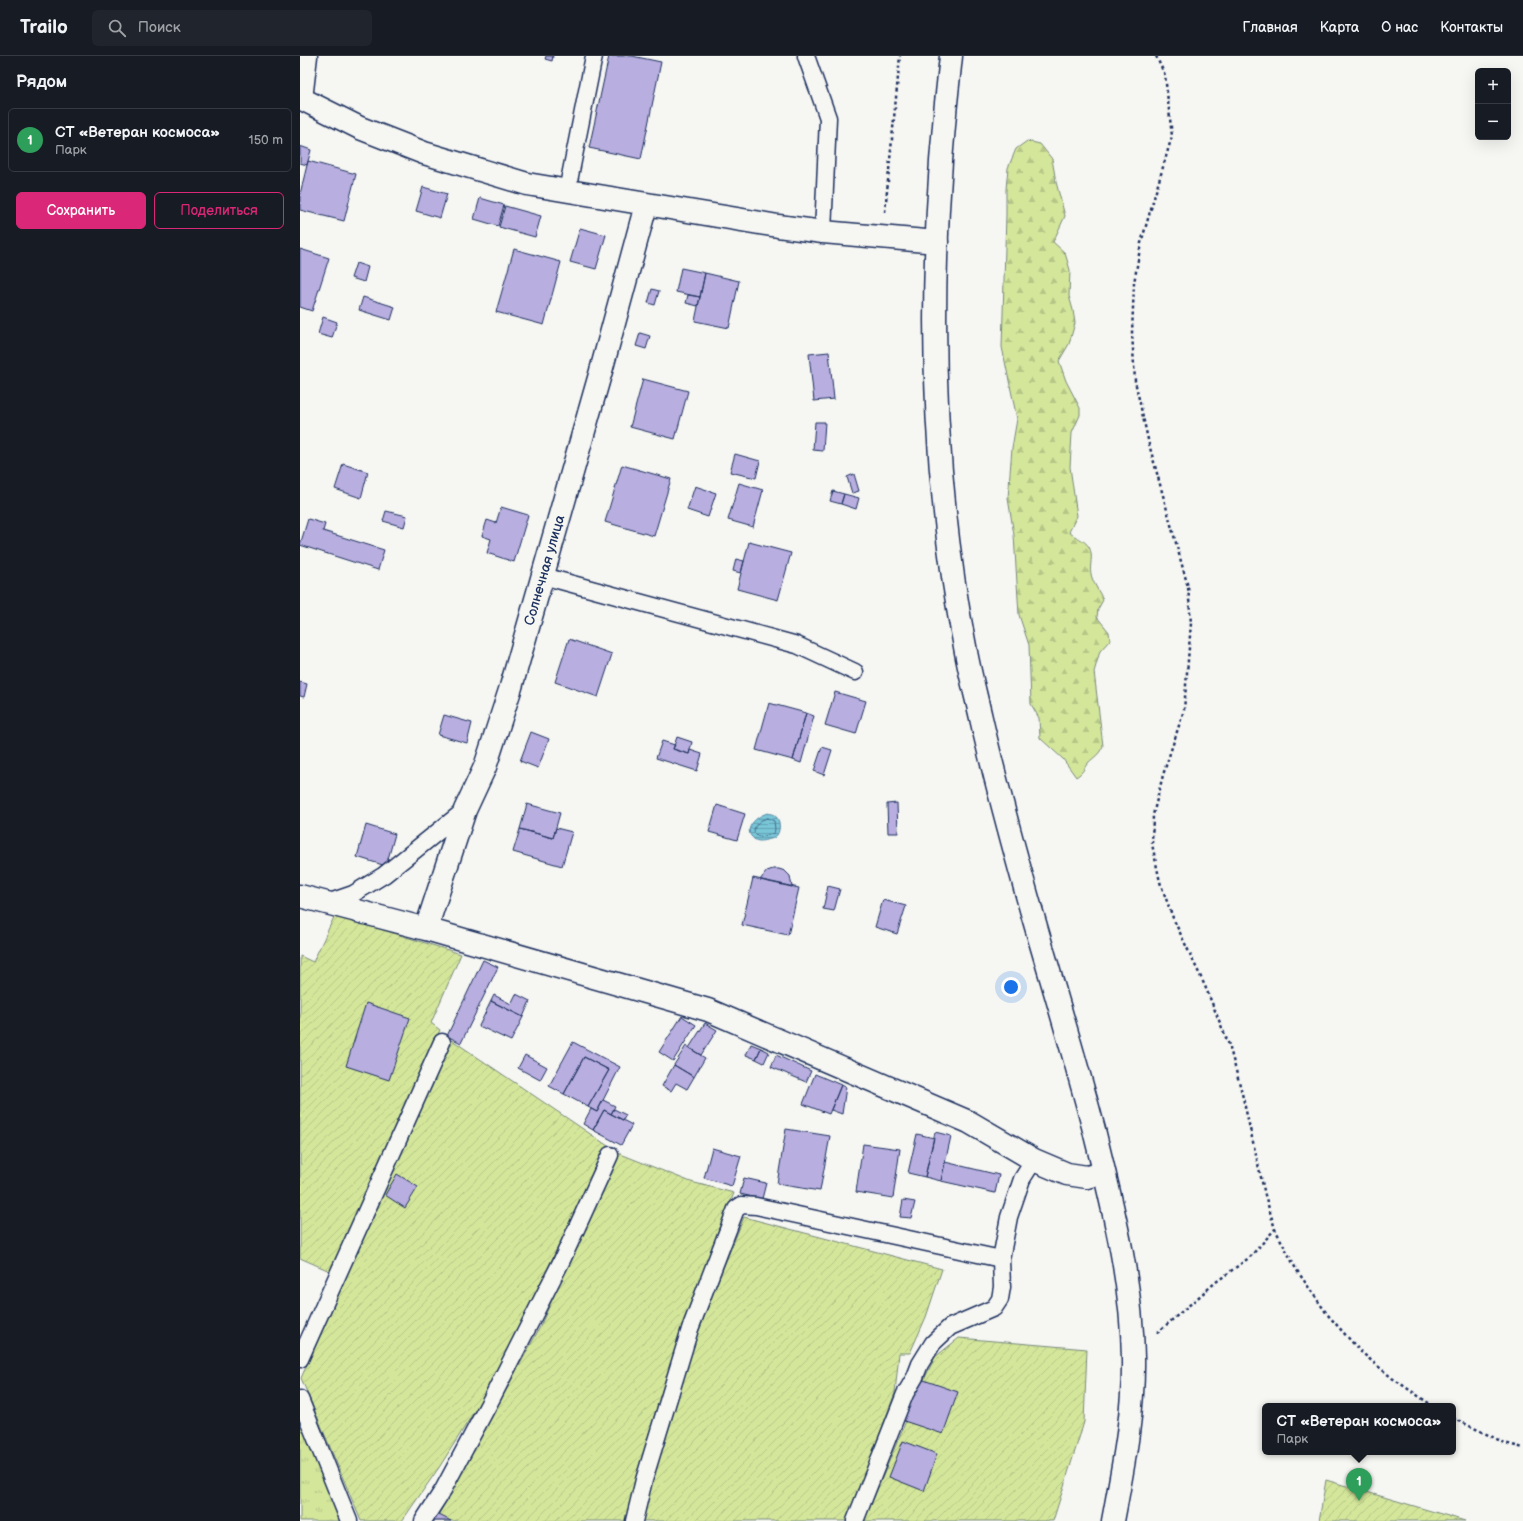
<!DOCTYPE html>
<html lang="ru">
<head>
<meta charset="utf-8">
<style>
	:root { --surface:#171b24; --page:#20242c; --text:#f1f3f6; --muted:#9ea1a6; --line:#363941; --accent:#db2777 }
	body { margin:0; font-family:"Balsamiq Sans",sans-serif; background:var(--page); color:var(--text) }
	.controls { position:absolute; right:12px; top:12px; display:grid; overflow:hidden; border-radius:6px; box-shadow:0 4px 16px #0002 }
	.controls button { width:36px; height:36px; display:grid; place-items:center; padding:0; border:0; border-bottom:1px solid var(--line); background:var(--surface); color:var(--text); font:20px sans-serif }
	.you { position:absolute; left:711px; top:931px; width:14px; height:14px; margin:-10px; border:3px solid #fff; border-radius:50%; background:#1a73e8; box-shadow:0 0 0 6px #1a73e833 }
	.badge { display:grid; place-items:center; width:26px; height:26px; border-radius:50%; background:var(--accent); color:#fff; font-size:13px; font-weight:700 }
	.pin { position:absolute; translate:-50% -33px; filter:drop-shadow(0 1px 2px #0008) }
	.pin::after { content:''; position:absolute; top:21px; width:14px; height:12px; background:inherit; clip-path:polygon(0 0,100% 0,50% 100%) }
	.popup { position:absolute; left:962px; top:1347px; width:194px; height:52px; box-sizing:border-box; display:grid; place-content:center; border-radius:6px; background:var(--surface); filter:drop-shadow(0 1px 3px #0005); font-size:13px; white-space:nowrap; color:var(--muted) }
	.popup b { font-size:15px; color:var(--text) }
	.popup::after { content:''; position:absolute; left:50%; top:100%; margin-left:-8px; border:8px solid transparent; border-top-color:var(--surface) }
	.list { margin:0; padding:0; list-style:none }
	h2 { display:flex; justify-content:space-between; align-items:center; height:52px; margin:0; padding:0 16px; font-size:17px }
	h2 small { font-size:13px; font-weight:400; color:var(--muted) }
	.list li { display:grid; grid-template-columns:26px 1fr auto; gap:12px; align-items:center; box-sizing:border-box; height:64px; margin:0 8px 8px; padding:0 8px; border:1px solid var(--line); border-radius:6px }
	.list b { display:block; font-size:15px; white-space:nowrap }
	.list p { margin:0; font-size:13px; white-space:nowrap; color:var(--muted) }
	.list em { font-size:13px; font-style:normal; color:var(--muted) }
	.actions { display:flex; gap:8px; padding:12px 16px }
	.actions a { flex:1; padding:9px 0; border:1px solid var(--accent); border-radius:6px; text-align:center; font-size:14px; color:var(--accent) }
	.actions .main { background:var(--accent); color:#fff }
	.icon { flex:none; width:22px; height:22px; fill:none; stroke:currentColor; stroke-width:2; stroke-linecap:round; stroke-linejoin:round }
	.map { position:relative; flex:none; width:1223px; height:1465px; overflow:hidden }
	header { display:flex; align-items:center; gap:24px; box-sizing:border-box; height:56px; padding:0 20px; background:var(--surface); border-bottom:1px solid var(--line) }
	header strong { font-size:19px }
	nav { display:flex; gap:22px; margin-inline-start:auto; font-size:14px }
	.search { width:280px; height:36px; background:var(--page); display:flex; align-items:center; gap:10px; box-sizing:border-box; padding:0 14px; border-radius:6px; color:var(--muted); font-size:15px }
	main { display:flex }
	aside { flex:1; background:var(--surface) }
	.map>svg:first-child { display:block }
	.grass { fill:url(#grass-tufts); stroke:#788a7c }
	.forest { fill:url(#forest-firs); stroke:#788a7c }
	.garden { fill:url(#garden-furrows); stroke:#788a7c }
	.water { fill:url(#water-rules); stroke:#538aa7 }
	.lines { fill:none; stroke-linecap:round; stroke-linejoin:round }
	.shore { stroke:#416b8e; stroke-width:1 }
	.building { fill:#b8aedf; stroke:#1b2f5e }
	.lane-casing { stroke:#1b2f5e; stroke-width:19 }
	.street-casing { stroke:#1b2f5e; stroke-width:25 }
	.secondary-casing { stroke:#1b2f5e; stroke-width:25 }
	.path { stroke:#1b2f5e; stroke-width:2.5; stroke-dasharray:3 3; stroke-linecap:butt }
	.lane { stroke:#f6f6f2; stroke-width:16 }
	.street { stroke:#f6f6f2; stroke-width:22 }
	.secondary { stroke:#f6f6f2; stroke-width:22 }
	.labels { text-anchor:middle; stroke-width:3; stroke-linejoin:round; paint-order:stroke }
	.street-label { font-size:14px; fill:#1b2f5e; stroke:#f6f6f2 }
</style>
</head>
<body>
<header>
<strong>Trailo</strong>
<div class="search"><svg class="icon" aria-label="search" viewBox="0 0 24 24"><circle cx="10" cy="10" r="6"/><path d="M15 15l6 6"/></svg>Поиск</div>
<nav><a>Главная</a><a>Карта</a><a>О нас</a><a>Контакты</a></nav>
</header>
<main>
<aside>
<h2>Рядом<small></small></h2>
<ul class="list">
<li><span class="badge" style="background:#2e9e5b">1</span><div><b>СТ «Ветеран космоса»</b><p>Парк</p></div><em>150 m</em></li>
</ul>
<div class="actions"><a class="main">Сохранить</a><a>Поделиться</a></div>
</aside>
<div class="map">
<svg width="1223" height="1465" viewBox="0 0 1223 1465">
	<defs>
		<pattern id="grass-tufts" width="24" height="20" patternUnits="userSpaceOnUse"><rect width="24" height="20" fill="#d4e69a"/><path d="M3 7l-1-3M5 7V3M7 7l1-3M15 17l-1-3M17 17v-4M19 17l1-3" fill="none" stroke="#b5c687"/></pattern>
		<pattern id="forest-firs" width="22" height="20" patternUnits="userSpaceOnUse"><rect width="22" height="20" fill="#d4e69a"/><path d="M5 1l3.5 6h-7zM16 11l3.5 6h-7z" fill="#b5c687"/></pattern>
		<pattern id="garden-furrows" width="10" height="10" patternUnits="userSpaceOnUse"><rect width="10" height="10" fill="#d4e69a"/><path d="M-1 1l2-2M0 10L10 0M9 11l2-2" fill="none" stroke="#b5c687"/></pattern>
		<pattern id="water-rules" width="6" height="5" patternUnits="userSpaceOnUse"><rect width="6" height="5" fill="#79c6d7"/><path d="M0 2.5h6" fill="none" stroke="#62a1b2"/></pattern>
	</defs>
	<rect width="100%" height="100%" fill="#f6f6f2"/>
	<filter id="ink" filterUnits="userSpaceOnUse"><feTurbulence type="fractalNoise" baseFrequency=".025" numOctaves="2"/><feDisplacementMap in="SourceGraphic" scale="8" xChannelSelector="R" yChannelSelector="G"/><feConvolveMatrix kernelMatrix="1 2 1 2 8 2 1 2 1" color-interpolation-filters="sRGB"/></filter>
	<g filter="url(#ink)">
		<!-- grass -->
		<path class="grass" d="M0 1351 57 1465H0Z"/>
		<!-- forest -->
		<path class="forest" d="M727 85 740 88 752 103 756 126 765 160 753 186 765 197 770 214 769 240 773 254 775 267 769 288 759 305 766 325 780 352V359L772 377 770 411 777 460 769 476C775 482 784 483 789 491 794 500 789 509 791 518 792 525 800 537 803 544L798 553 797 561 809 576 810 584 800 595 794 616 803 690C798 700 795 700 788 707 782 714 785 715 776 721L763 703 740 682 739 662 731 648 729 589 719 559 714 479 708 442 712 392 717 363 702 291 706 159V133L708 112 716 93Z"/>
		<!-- garden -->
		<path class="garden" d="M35 859 161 898 131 967 140 974 32 1216 0 1202V900L13 906Z
			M152 984 308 1090 186 1337 140 1410 102 1465H61L1 1322Z
			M318 1097 391 1126 434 1137C392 1244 351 1352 328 1465H135L239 1273Z
			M444 1161 642 1213 626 1261 610 1297H599L595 1337 547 1465H342L349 1433 399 1271Z
			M659 1282 787 1293 784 1366 753 1465H564L619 1334 635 1301Z
			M1026 1424 1165 1465H1019Z"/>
		<!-- water -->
		<path class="water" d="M468 757C470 758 473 758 474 759 481 763 481 777 475 781 473 783 469 783 466 784 462 785 458 786 454 783 441 773 458 759 468 757Z"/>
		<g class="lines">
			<!-- shore -->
			<path class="shore" d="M468 762 474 765 475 773 474 777 461 781 457 780 454 776C454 768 461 763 468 762Z"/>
		</g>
		<!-- building -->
		<path class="building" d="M246 0H253L252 5 245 3Z
			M309 0H332L361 6 341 103 289 92Z
			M0 90 11 94 7 109 0 107Z
			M8 105 56 118 44 165 0 154V138Z
			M123 131 147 138 140 162 116 155Z
			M180 142 204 149 198 170 174 163Z
			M205 150 241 160 235 181 199 171Z
			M280 172 306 179 296 213 270 206Z
			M0 193 29 202 12 255 0 251Z
			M214 193 261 206 244 269 196 256Z
			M56 207 68 211 64 226 51 222Z
			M381 212 405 217 400 241 376 236Z
			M405 217 439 225 429 272 395 265Z
			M352 233 359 235 355 249 348 247Z
			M388 239 400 241 398 250 386 247Z
			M63 241 95 251 91 264 59 254Z
			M23 261 37 266 32 282 18 278Z
			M340 277 350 280 346 293 336 290Z
			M529 296 534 343 514 345 509 298Z
			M343 323 388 335 375 383 330 371Z
			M515 366H525L523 395 513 394Z
			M435 398 460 405 456 422 430 416Z
			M43 408 68 416 61 442 35 433Z
			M322 409 371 423 354 480 305 466Z
			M554 418 559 435 552 437 547 421Z
			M439 427 463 434 453 471 428 464Z
			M395 430 416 437 408 461 387 454Z
			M533 435 544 438 541 448 530 445Z
			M544 438 559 442 556 453 541 448Z
			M201 451 228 459 214 506 187 497 191 483 182 480 187 464 196 467Z
			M86 455 107 460 104 471 83 465Z
			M8 463 25 468 23 475 84 494 78 514 0 489Z
			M449 486 491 497 478 544 437 533Z
			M436 503 444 505 441 517 433 515Z
			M269 583 312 598 298 641 255 626Z
			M0 626 7 628 4 641 0 640Z
			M535 636 566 645 556 678 525 669Z
			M469 647 506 657 493 704 456 694Z
			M506 657 514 660 501 707 493 704Z
			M144 659 172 667 167 687 138 679Z
			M231 676 249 683 238 712 220 705Z
			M377 681 392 686 389 698 373 693Z
			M362 685 375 689 373 693 389 698 390 694 402 698 397 715 356 702Z
			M522 691 532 694 524 719 514 715Z
			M597 747 598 777H588L587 748Z
			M227 748 260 757 253 782 220 773Z
			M417 749 445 758 437 784 409 776Z
			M66 769 95 778 86 810 57 801Z
			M256 772 272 776 262 810 213 796 220 773 253 782Z
			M473 813H479L485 815 490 820 492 831 460 824 467 815Z
			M453 822 499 832 488 879 442 869Z
			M528 830 540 833 534 855 523 853Z
			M583 844 606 850 597 878 575 871Z
			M183 904 198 911 161 987 147 980Z
			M216 938 230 945 223 961 191 945 194 939 211 948Z
			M191 945 223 961 211 985 179 970Z
			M66 947 110 962 89 1024 46 1010Z
			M382 960 396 969 373 1005 359 996Z
			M405 967 417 974 401 999 389 992Z
			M273 986 320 1011 297 1056 288 1051 309 1014 284 1001 264 1038 249 1030Z
			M451 988 461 992 456 1003 446 999Z
			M386 990 405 1002 394 1021 374 1009Z
			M461 992 469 996 464 1007 456 1003Z
			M225 999 247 1011 240 1024 218 1012Z
			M476 999 511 1015 506 1026 471 1011Z
			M284 1001 309 1014 288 1051 264 1038Z
			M374 1009 394 1021 387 1033 376 1027 371 1035 362 1030Z
			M515 1018 541 1029 529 1058 503 1048Z
			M541 1029 546 1031 542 1058 531 1054Z
			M303 1044 315 1050 311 1058 304 1054 293 1074 283 1068 291 1053 297 1056Z
			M314 1053 326 1059 323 1064 311 1058Z
			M304 1054 332 1069 321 1089 293 1074Z
			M486 1073 530 1080 520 1135 477 1128Z
			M635 1076 651 1080 641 1125 625 1121Z
			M617 1078 634 1082 625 1121 608 1117Z
			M563 1088 600 1093 593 1142 556 1136Z
			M412 1092 441 1100 432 1130 404 1122Z
			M645 1106 699 1119 695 1137 641 1125Z
			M97 1118 118 1131 105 1152 85 1139Z
			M444 1122 466 1127 462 1143 440 1138Z
			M603 1144 615 1146 611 1162 600 1161Z
			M615 1321 658 1336 643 1378 601 1364Z
			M603 1385 637 1398 624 1435 589 1421Z
			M137 1458 151 1465H133Z"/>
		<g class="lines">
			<!-- lane casing -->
			<g class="lane-casing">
				<path id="lane" d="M506 0 528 62 523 176
					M267 135 294 0
					M243 520 497 589 555 616
					M27 847 53 838 84 819 165 754
					M0 1303 142 986
					M0 1343 49 1465
					M123 1465 143 1434 193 1340 262 1204 310 1099
					M334 1465 344 1424 390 1273 436 1153 442 1149 456 1150 701 1203
					M555 1465 605 1338 615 1321 620 1308 633 1287 650 1271 694 1252 700 1243 702 1231 701 1203 709 1161 722 1123 734 1104"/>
			</g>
			<!-- street casing -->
			<g class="street-casing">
				<path id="street" d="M0 42 60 72 124 97 227 128 478 170 523 176 637 186
					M1 43 6 0
					M0 840 126 873 408 954 669 1066 734 1104 767 1118 787 1121 804 1117
					M126 873 165 754 185 711 211 631 301 315 346 149"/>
			</g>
			<!-- secondary casing -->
			<g class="secondary-casing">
				<path id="secondary" d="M651 0C628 198 627 400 666 596 670 618 676 640 681 662 696 728 714 793 732 857 753 930 775 1001 794 1074 812 1148 832 1224 833 1302 834 1357 823 1411 813 1465"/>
			</g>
			<!-- path -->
			<path class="path" d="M856 0 865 19 872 80 841 187 834 227 832 277 835 325 849 388 888 531 891 567 884 654 863 719 853 759 852 788 860 826 873 862 905 930 929 989 941 1033 965 1139 975 1173 996 1213 1027 1258 1060 1295 1092 1322 1133 1350
				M585 156 600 0
				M857 1277 916 1226 950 1201 975 1173
				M1153 1362 1205 1387 1223 1392"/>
			<!-- lane -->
			<use href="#lane" class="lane"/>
			<!-- street -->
			<use href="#street" class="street"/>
			<!-- secondary -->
			<use href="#secondary" class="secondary"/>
		</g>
	</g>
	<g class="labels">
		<!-- street labels -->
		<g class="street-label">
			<text transform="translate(244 514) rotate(-74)" y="5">Солнечная улица</text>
		</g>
	</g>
</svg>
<div class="controls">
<button>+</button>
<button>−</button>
</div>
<div class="you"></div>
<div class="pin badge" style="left:1059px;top:1445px;background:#2e9e5b">1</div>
<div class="popup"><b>СТ «Ветеран космоса»</b>Парк</div>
</div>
</main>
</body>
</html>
